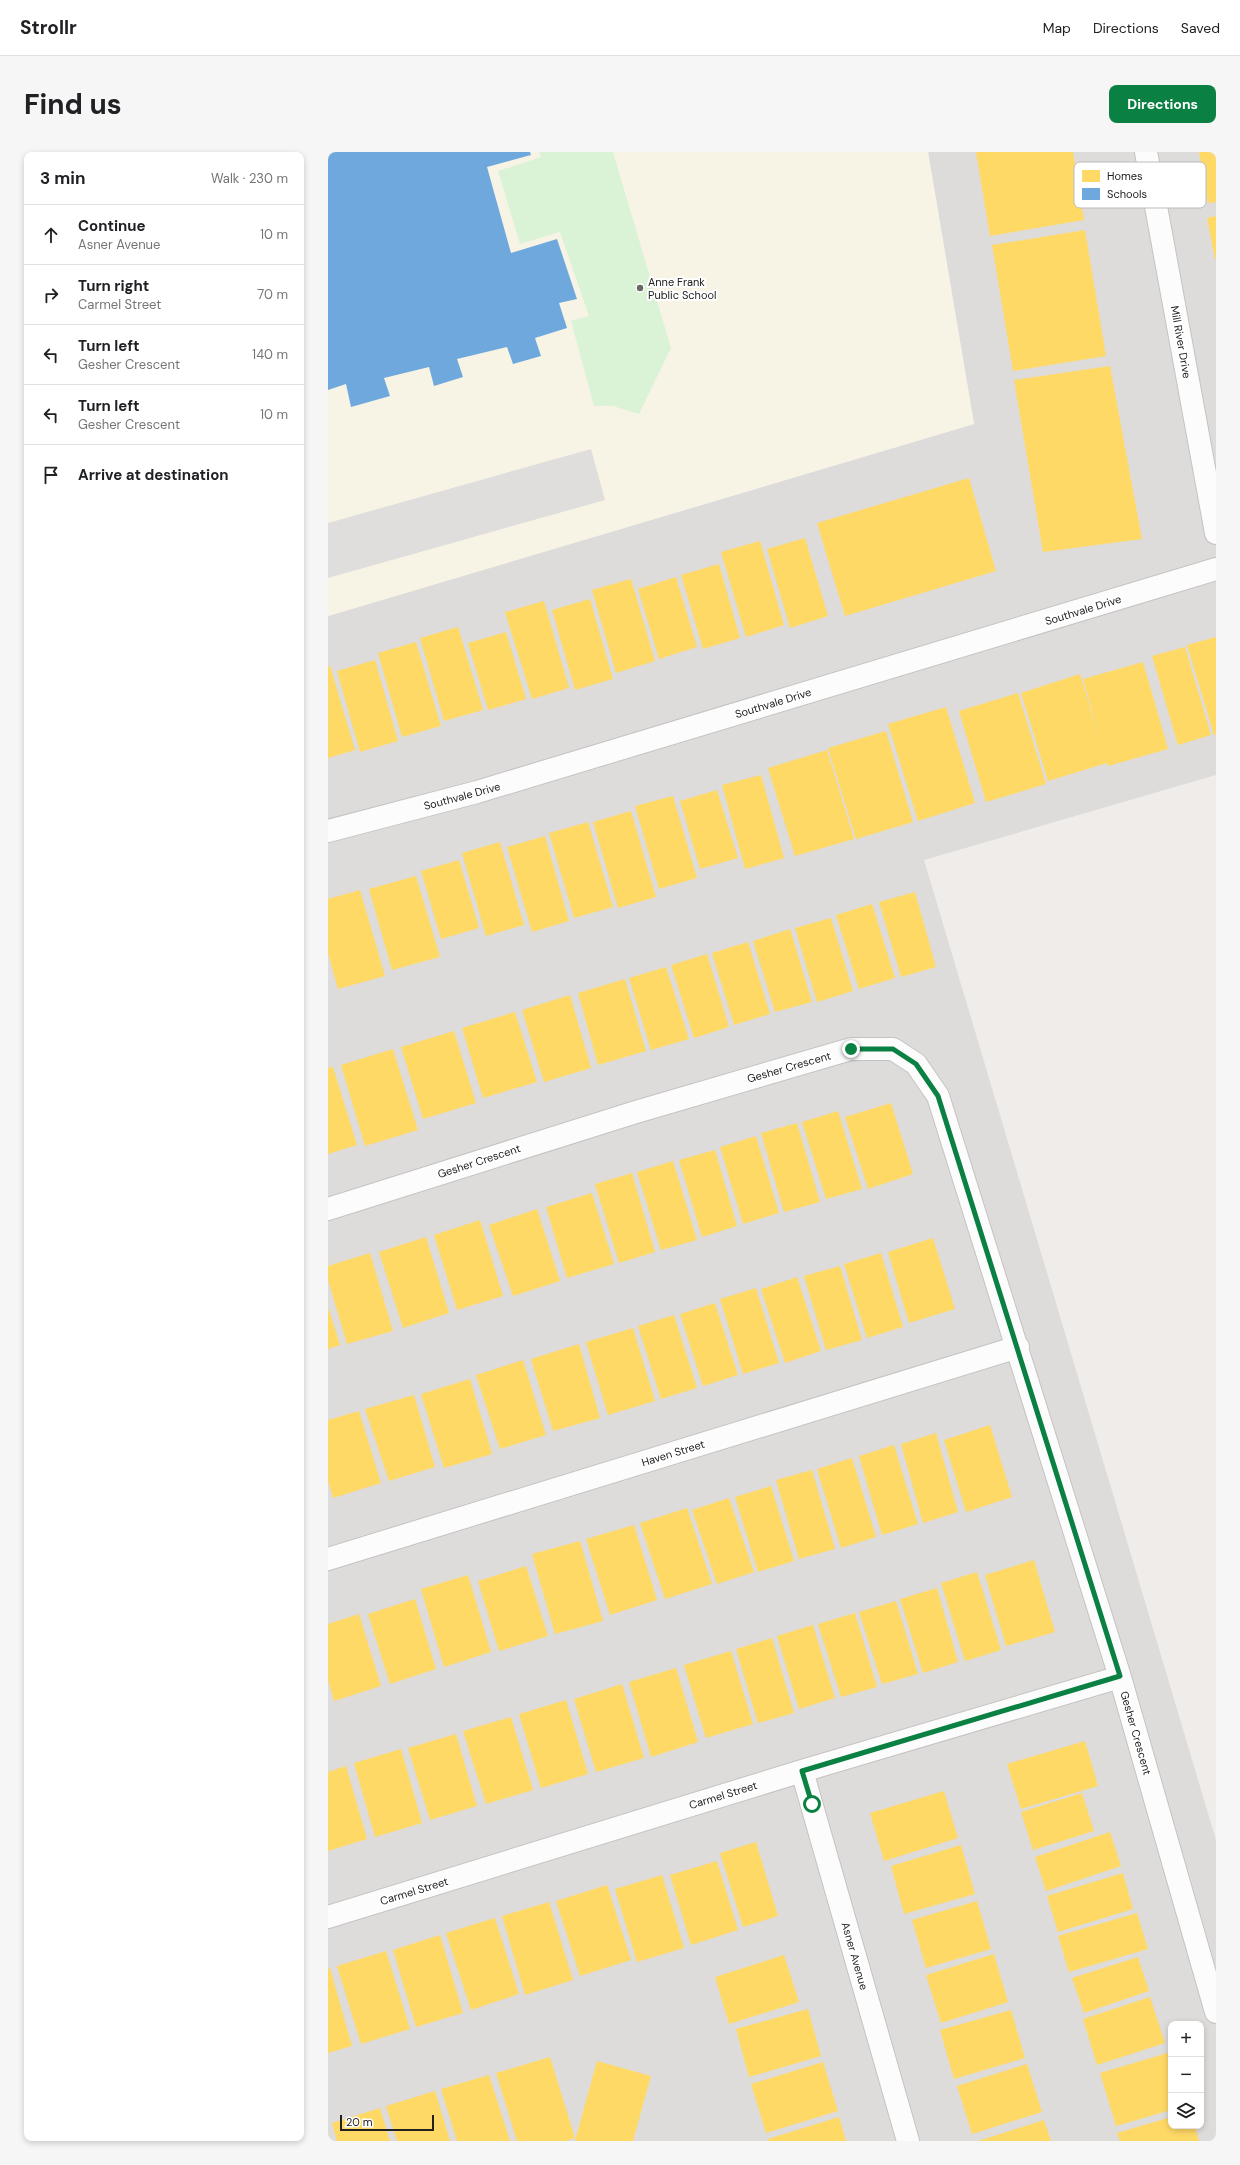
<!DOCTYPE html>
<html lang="en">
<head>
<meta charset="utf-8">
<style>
	:root { --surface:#fff; --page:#f6f6f6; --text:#202124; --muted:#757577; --line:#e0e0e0; --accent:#0b8043 }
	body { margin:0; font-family:"DM Sans",sans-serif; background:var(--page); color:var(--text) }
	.controls { position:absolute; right:12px; bottom:12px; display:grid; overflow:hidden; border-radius:8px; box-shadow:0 2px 6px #0003 }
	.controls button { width:36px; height:36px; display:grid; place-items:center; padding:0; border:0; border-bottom:1px solid var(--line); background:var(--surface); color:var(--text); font:20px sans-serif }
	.scale { position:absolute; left:12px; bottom:10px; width:94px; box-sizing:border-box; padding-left:4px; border:2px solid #212121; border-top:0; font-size:11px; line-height:14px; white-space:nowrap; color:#212121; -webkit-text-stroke:3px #fff; paint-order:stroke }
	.stop { position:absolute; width:12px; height:12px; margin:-9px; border:3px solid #0b8043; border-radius:50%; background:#fff }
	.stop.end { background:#0b8043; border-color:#fff; box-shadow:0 1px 4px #0008 }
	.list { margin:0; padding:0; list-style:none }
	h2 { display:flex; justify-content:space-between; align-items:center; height:52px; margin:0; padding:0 16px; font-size:17px }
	h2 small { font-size:13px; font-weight:400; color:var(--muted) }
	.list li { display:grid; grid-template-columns:26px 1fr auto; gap:12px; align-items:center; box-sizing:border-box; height:60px; padding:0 16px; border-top:1px solid var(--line) }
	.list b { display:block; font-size:15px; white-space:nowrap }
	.list p { margin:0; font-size:13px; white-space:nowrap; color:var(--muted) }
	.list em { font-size:13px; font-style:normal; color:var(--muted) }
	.icon { flex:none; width:22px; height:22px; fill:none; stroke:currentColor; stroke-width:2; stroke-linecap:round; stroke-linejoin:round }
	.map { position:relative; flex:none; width:888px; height:1989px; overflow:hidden; border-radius:8px }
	header { display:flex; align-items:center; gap:24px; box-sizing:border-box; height:56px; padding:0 20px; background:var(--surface); border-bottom:1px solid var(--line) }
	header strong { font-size:19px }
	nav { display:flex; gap:22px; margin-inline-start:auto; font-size:14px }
	.intro { display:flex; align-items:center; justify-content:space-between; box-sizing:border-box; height:96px; padding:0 24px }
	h1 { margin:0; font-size:28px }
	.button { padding:10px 18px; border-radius:8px; background:var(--accent); color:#fff; font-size:14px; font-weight:700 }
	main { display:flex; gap:24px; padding:0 24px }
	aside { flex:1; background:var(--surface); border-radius:8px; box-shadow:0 2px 6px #0003 }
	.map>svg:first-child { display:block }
	.residential { fill:#dedcdb; fill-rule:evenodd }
	.education { fill:#f7f4e6 }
	.park { fill:#daf3d6 }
	.parking { fill:#dfdedd }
	.homes { fill:#ffd966 }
	.schools { fill:#6fa8dc }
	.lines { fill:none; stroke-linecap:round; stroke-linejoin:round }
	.street-casing { stroke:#c5c3c2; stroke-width:24 }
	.street { stroke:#fdfcfc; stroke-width:22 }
	.route { stroke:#0b8043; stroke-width:5 }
	.poi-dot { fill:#696867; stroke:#fff; stroke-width:1.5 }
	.labels { text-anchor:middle; stroke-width:4; stroke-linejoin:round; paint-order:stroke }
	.poi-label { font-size:11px; fill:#212121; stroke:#fff; text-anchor:start }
	.street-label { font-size:11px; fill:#212121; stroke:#fff }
	.key { fill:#fff; stroke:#bcbcbc; stroke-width:1 }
	.key-label { font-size:11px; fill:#212121 }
</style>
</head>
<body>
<header>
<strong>Strollr</strong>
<nav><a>Map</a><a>Directions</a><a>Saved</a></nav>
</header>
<div class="intro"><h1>Find us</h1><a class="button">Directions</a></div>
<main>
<aside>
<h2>3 min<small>Walk · 230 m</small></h2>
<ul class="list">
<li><svg class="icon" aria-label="ahead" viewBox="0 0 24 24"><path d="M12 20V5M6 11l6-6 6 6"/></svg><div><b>Continue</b><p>Asner Avenue</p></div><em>10 m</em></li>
<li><svg class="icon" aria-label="right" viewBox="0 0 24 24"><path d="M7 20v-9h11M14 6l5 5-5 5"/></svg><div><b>Turn right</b><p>Carmel Street</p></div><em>70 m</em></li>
<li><svg class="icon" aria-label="left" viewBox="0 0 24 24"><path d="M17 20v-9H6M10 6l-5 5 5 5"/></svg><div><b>Turn left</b><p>Gesher Crescent</p></div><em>140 m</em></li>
<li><svg class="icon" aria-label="left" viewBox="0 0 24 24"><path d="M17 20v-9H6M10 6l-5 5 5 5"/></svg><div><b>Turn left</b><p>Gesher Crescent</p></div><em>10 m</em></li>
<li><svg class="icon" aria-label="arrive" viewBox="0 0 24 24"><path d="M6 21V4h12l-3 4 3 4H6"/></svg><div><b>Arrive at destination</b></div></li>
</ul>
</aside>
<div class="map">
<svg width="888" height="1989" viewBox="0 0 888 1989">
	<rect width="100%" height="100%" fill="#efece9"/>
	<!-- residential -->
	<path class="residential" d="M600 0H888V623L596 708 888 1688V1989H0V464L646 272ZM843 1872H873V1974H843Z"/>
	<!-- education -->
	<path class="education" d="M0 0H600L646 272 0 464Z"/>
	<!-- park -->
	<path class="park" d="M211 0H285L343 196 311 262 285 254H266L243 169 261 164 232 80 192 92 170 19 213 5Z"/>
	<!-- parking -->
	<path class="parking" d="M263 297 277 348 0 426V371Z"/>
	<!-- homes -->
	<path class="homes" d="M648 0H745L756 68 662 84Z
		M871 0H888V50L880 51Z
		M888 64V107H887L879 66Z
		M757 78 778 204 685 219 664 93Z
		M782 214 814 387 715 400 686 228Z
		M641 326 668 419 517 464 489 371Z
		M477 386 500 464 462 476 439 397Z
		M432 389 456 473 418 485 393 400Z
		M391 412 412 486 375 497 353 423Z
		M348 425 369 495 331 507 310 437Z
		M303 427 327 509 288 521 264 438Z
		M262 447 285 527 247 538 224 458Z
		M216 449 241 536 204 547 177 460Z
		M130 475 155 558 116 569 92 486Z
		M178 480 198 547 160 558 140 491Z
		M888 485V583H886L859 493Z
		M88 490 113 574 74 585 50 501Z
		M857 495 883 583 850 593 824 504Z
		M47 508 70 589 32 600 9 519Z
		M815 510 840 597 780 614 779 611 720 629 693 541 752 522 772 588 755 527Z
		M2 514 27 598 0 606V515Z
		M690 541 718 632 658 650 631 559Z
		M618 555 647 651 590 669 560 572Z
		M558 579 585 670 528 687 500 596Z
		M499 598 526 687 467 704 440 616Z
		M433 623 456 706 417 717 394 633Z
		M389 638 410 706 372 717 352 649Z
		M345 644 369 726 331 737 307 654Z
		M303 659 328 745 290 756 265 670Z
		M260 670 285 755 246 766 221 681Z
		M217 684 241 769 204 780 179 695Z
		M172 690 196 773 158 784 134 701Z
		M131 708 151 776 113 787 93 719Z
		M88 724 112 805 64 818 41 737Z
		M32 738 57 824 10 837 0 801V747Z
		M587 740 608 815 573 825 551 750Z
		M544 752 567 826 531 837 508 763Z
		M503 766 525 839 489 850 467 776Z
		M462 777 484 850 447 860 425 789Z
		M420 790 442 862 406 873 384 801Z
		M379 802 401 875 366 886 343 813Z
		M338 815 361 887 323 898 301 826Z
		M297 827 318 899 270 913 250 841Z
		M242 843 263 916 216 930 194 858Z
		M187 860 209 930 155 946 134 876Z
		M126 879 148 951 95 967 73 895Z
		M65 897 90 978 37 994 13 913Z
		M5 915 29 993 0 1002V916Z
		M563 951 585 1022 540 1037 517 965Z
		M510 959 534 1037 498 1047 474 970Z
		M469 971 492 1050 456 1060 433 981Z
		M428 984 451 1061 415 1072 392 995Z
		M387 998 409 1074 374 1085 351 1008Z
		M345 1009 369 1088 333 1098 309 1020Z
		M304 1021 327 1100 291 1111 267 1032Z
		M264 1041 286 1112 239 1126 218 1055Z
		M209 1057 232 1129 185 1144 161 1073Z
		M152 1068 175 1144 129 1158 106 1083Z
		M98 1085 121 1161 75 1176 51 1100Z
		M605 1086 627 1157 581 1171 560 1100Z
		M42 1101 65 1179 19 1192 0 1128V1114Z
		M553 1101 575 1175 539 1186 516 1112Z
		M512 1114 534 1188 498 1198 476 1124Z
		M469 1125 493 1199 457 1211 433 1137Z
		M428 1136 451 1211 415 1222 392 1147Z
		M387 1151 410 1223 375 1234 352 1162Z
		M0 1155 12 1193 0 1197Z
		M346 1163 369 1236 333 1247 310 1174Z
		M305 1176 327 1249 280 1263 258 1190Z
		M251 1192 272 1266 225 1279 203 1207Z
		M195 1208 218 1283 172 1297 148 1223Z
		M142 1227 164 1302 116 1316 93 1242Z
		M86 1243 107 1315 61 1329 37 1257Z
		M31 1259 53 1331 5 1346 0 1329V1268Z
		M662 1273 684 1345 638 1360 616 1288Z
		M608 1281 630 1360 595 1371 573 1292Z
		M566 1293 590 1372 554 1383 531 1304Z
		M524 1306 548 1385 513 1396 489 1317Z
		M484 1318 507 1397 471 1407 448 1328Z
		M443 1334 466 1409 430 1420 407 1345Z
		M401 1346 426 1420 389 1432 364 1358Z
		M359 1356 384 1432 337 1447 312 1371Z
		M306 1373 329 1448 282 1463 258 1387Z
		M252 1389 275 1469 227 1482 204 1402Z
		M706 1408 727 1480 678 1494 657 1423Z
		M198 1414 220 1484 171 1499 150 1429Z
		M649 1420 673 1498 637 1509 613 1431Z
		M140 1423 163 1500 116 1515 93 1437Z
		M609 1436 630 1510 595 1521 572 1447Z
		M87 1447 108 1517 62 1532 40 1462Z
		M568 1449 590 1522 554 1532 531 1460Z
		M527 1461 549 1535 513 1545 490 1472Z
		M31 1462 53 1534 6 1549 0 1528V1472Z
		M485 1473 507 1546 471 1557 449 1484Z
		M444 1486 466 1561 430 1571 408 1497Z
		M403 1499 425 1572 378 1586 356 1513Z
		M348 1516 370 1590 323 1605 301 1530Z
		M294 1532 316 1606 268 1620 246 1547Z
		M238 1548 260 1622 213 1636 191 1562Z
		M183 1565 205 1638 158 1652 135 1579Z
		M128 1582 149 1654 102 1668 80 1596Z
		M757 1589 770 1634 693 1657 679 1612Z
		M73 1597 94 1671 47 1685 26 1611Z
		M18 1614 39 1687 0 1699V1620Z
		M616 1639 630 1686 556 1709 542 1661Z
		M754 1641 766 1679 705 1698 693 1660Z
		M782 1680 793 1714 718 1739 707 1705Z
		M428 1690 450 1764 415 1775 392 1701Z
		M633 1693 647 1742 576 1762 563 1714Z
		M389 1709 410 1778 363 1793 342 1723Z
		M795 1721 805 1757 730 1780 719 1744Z
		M334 1723 356 1796 309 1810 287 1737Z
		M279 1733 303 1808 252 1824 228 1749Z
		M649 1749 663 1797 598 1816 584 1768Z
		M221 1750 245 1828 197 1843 174 1764Z
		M809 1761 820 1797 741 1820 730 1784Z
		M167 1766 191 1842 143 1858 118 1781Z
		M112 1783 135 1861 88 1875 65 1798Z
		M58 1799 82 1877 33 1892 9 1814Z
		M666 1802 680 1850 613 1871 598 1823Z
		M456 1803 471 1850 401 1872 387 1825Z
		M810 1805 821 1839 756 1861 744 1826Z
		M2 1816 24 1894 0 1901V1817Z
		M822 1845 837 1891 769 1913 755 1867Z
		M480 1857 493 1904 421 1925 408 1877Z
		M683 1858 697 1906 626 1927 612 1878Z
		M843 1900V1958L788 1974 772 1921Z
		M222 1905 247 1986 238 1989H189L168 1921Z
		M269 1909 323 1924 305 1989H247Z
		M495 1910 510 1959 438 1981 423 1932Z
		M699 1912 714 1960 644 1982 629 1934Z
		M161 1923 182 1989H129L113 1937Z
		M107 1939 122 1989H69L58 1954Z
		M52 1956 62 1989H9L4 1971Z
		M511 1965 518 1989H440V1987Z
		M843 1965V1974H867L871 1989H792L789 1981Z
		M716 1968 723 1989H650Z"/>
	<!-- schools -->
	<path class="schools" d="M0 0H202L203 3 159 15 183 101 229 87 249 147 231 151 239 176 207 186 213 204 185 212 179 195 129 207 135 225 106 234 101 215 56 226 62 244 23 255 18 232 0 238Z"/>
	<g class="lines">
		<!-- street casing -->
		<g class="street-casing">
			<path id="street" d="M818 0 888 381
				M0 679 149 640 888 417
				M0 1057 308 960 523 897H565L588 912 610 944 792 1525 888 1860
				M0 1407 690 1195
				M474 1619 580 1989
				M0 1765 474 1619 792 1525"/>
		</g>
		<!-- street -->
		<use href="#street" class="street"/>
	</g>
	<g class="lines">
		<!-- route -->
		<path class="route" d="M484 1652 474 1619 792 1524 610 944 588 912 565 897H523"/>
	</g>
	<!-- markers -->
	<circle class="poi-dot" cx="312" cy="136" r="4"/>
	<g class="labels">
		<!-- poi labels -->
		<g class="poi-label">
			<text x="320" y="134">Anne Frank<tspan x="320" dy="13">Public School</tspan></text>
		</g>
		<!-- street labels -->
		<g class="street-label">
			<text transform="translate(853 190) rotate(80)" y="4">Mill River Drive</text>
			<text transform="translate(755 458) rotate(-17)" y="4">Southvale Drive</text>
			<text transform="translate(445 551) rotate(-17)" y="4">Southvale Drive</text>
			<text transform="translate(134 644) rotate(-15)" y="4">Southvale Drive</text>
			<text transform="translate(461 915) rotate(-16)" y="4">Gesher Crescent</text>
			<text transform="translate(151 1009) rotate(-18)" y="4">Gesher Crescent</text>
			<text transform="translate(345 1301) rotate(-17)" y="4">Haven Street</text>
			<text transform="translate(808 1581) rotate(74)" y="4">Gesher Crescent</text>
			<text transform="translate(395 1643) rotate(-17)" y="4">Carmel Street</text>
			<text transform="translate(86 1739) rotate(-17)" y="4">Carmel Street</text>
			<text transform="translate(527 1804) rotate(74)" y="4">Asner Avenue</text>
		</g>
	</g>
	<!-- legend -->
	<rect x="746" y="10" width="132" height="46" rx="6" class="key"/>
	<rect x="754" y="18" width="18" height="12" fill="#ffd966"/>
	<rect x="754" y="36" width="18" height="12" fill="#6fa8dc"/>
	<g class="key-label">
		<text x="779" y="28">Homes</text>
		<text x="779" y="46">Schools</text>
	</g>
</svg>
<div class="controls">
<button>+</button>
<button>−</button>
<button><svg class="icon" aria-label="layers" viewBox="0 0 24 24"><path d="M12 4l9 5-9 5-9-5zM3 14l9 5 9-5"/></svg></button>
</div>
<div class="scale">20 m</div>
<div class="stop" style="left:484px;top:1652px"></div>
<div class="stop end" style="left:523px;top:897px"></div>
</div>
</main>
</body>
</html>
